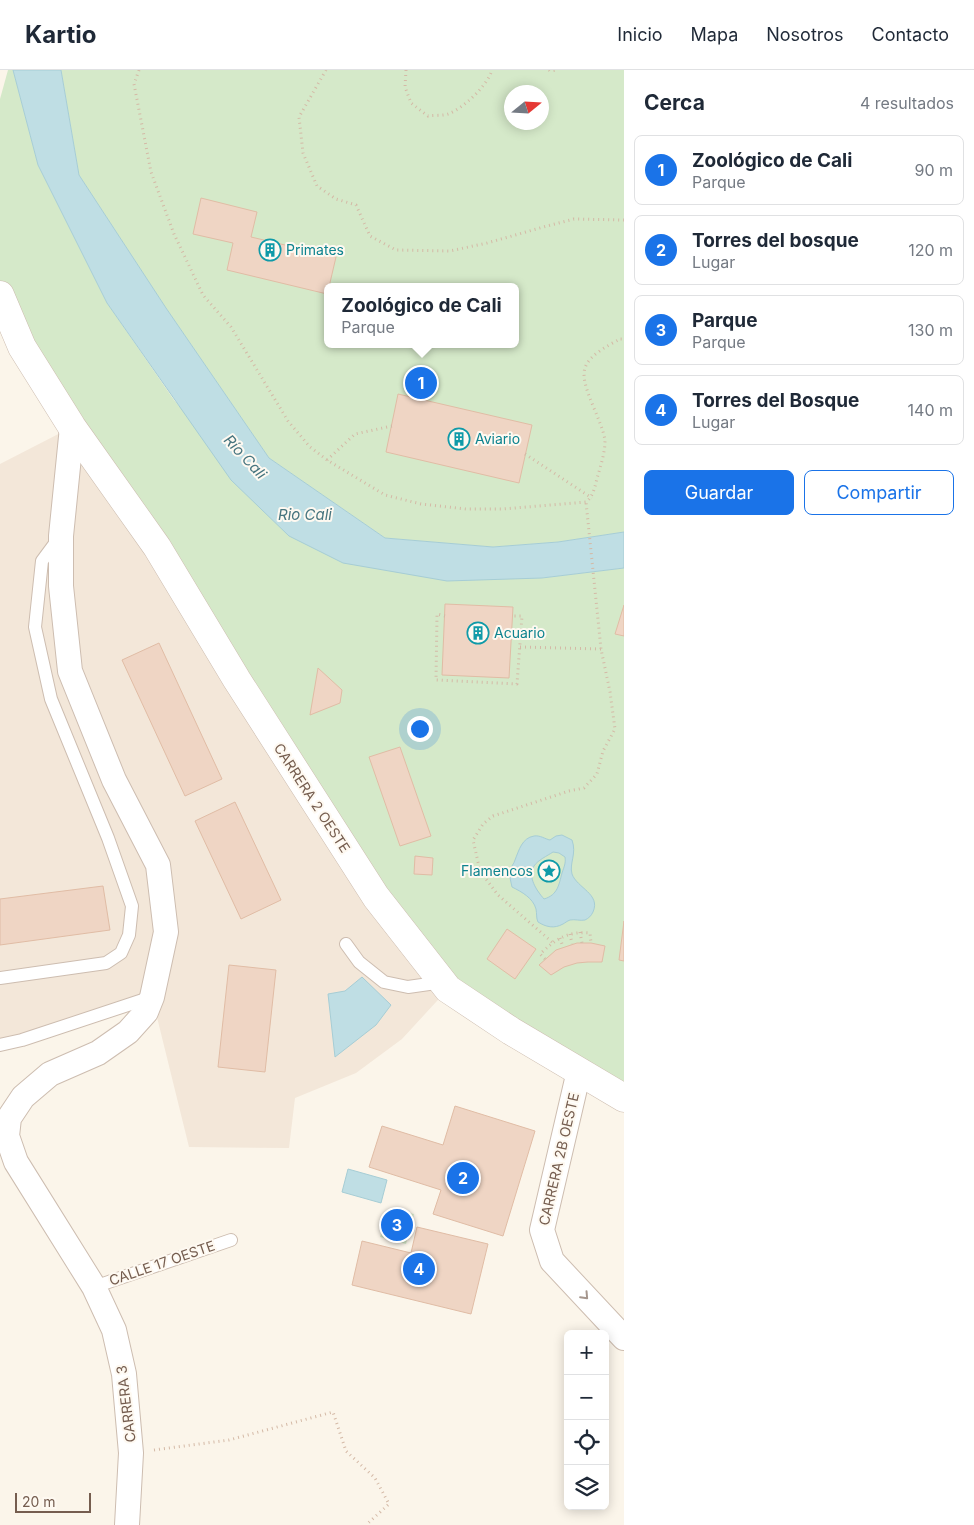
<!DOCTYPE html>
<html lang="es">
<head>
<meta charset="utf-8">
<style>
	:root { --surface:#fff; --page:#f6f6f7; --text:#1f2937; --muted:#747a83; --line:#e0e1e3; --accent:#1a73e8 }
	body { margin:0; font-family:Inter,sans-serif; background:var(--page); color:var(--text) }
	.controls { position:absolute; right:15px; bottom:15px; display:grid; overflow:hidden; border-radius:8px; box-shadow:0 2px 12px #0003 }
	.controls button { width:45px; height:45px; display:grid; place-items:center; padding:0; border:0; border-bottom:1px solid var(--line); background:var(--surface); color:var(--text); font:25px sans-serif }
	.compass { position:absolute; left:504px; top:15px; width:45px; height:45px; border-radius:50%; background:var(--surface); box-shadow:0 2px 12px #0003; rotate:72deg }
	.scale { position:absolute; left:15px; bottom:12px; width:76px; box-sizing:border-box; padding-left:5px; border:2px solid #755d4f; border-top:0; font-size:14px; line-height:18px; white-space:nowrap; color:#755d4f; -webkit-text-stroke:4px #fef9f1; paint-order:stroke }
	.you { position:absolute; left:419px; top:658px; width:18px; height:18px; margin:-12px; border:4px solid #fff; border-radius:50%; background:#1a73e8; box-shadow:0 0 0 8px #1a73e833 }
	.badge { display:grid; place-items:center; width:32px; height:32px; border-radius:50%; background:var(--accent); color:#fff; font-size:16px; font-weight:700 }
	.pin { position:absolute; translate:-50% -50%; border:2px solid #fff; box-shadow:0 1px 5px #0006 }
	.popup { position:absolute; left:324px; top:213px; width:195px; height:65px; box-sizing:border-box; display:grid; place-content:center; border-radius:8px; background:var(--surface); filter:drop-shadow(0 1px 4px #0005); font-size:16px; white-space:nowrap; color:var(--muted) }
	.popup b { font-size:19px; color:var(--text) }
	.popup::after { content:''; position:absolute; left:50%; top:100%; margin-left:-10px; border:10px solid transparent; border-top-color:var(--surface) }
	.list { margin:0; padding:0; list-style:none }
	h2 { display:flex; justify-content:space-between; align-items:center; height:65px; margin:0; padding:0 20px; font-size:21px }
	h2 small { font-size:16px; font-weight:400; color:var(--muted) }
	.list li { display:grid; grid-template-columns:32px 1fr auto; gap:15px; align-items:center; box-sizing:border-box; height:70px; margin:0 10px 10px; padding:0 10px; border:1px solid var(--line); border-radius:8px }
	.list b { display:block; font-size:19px; white-space:nowrap }
	.list p { margin:0; font-size:16px; white-space:nowrap; color:var(--muted) }
	.list em { font-size:16px; font-style:normal; color:var(--muted) }
	.actions { display:flex; gap:10px; padding:15px 20px }
	.actions a { flex:1; padding:11px 0; border:1px solid var(--accent); border-radius:8px; text-align:center; font-size:18px; color:var(--accent) }
	.actions .main { background:var(--accent); color:#fff }
	.icon { flex:none; width:28px; height:28px; fill:none; stroke:currentColor; stroke-width:2; stroke-linecap:round; stroke-linejoin:round }
	.map { position:relative; flex:none; width:624px; height:1455px; overflow:hidden }
	header { display:flex; align-items:center; gap:30px; box-sizing:border-box; height:70px; padding:0 25px; background:var(--surface); border-bottom:1px solid var(--line) }
	header strong { font-size:24px }
	nav { display:flex; gap:28px; margin-inline-start:auto; font-size:18px }
	main { display:flex }
	aside { flex:1; background:var(--surface) }
	.map>svg:first-child { display:block }
	.residential { fill:#f3e7d9 }
	.green { fill:#d5e9c9; fill-rule:evenodd }
	.water { fill:#bfdee4; stroke:#a6cdd5; fill-rule:evenodd }
	.building { fill:#efd5c4; stroke:#e0bca5 }
	.lines { fill:none; stroke-linecap:round; stroke-linejoin:round }
	.service-casing { stroke:#cdbdb0; stroke-width:14 }
	.minor-casing { stroke:#cdbdb0; stroke-width:26 }
	.tertiary-casing { stroke:#cdbdb0; stroke-width:29 }
	.path { stroke:#d4b9a6; stroke-width:3; stroke-dasharray:1 4; stroke-linecap:butt }
	.service { stroke:#fff; stroke-width:12 }
	.minor { stroke:#fff; stroke-width:24 }
	.tertiary { stroke:#fff; stroke-width:28 }
	.oneway { stroke:#a5968d }
	.labels { text-anchor:middle; stroke-width:4; stroke-linejoin:round; paint-order:stroke }
	.culture-label { font-size:14px; fill:#0d838f; stroke:#fef9f1; text-anchor:start }
	.street-label { font-size:14px; fill:#755d4f; stroke:#fef9f1 }
	.water-label { font-size:15px; font-style:italic; fill:#47757f; stroke:#fef9f1 }
</style>
</head>
<body>
<header>
<strong>Kartio</strong>
<nav><a>Inicio</a><a>Mapa</a><a>Nosotros</a><a>Contacto</a></nav>
</header>
<main>
<div class="map">
<svg width="624" height="1455" viewBox="0 0 624 1455">
	<rect width="100%" height="100%" fill="#fbf5ea"/>
	<!-- residential -->
	<path class="residential" d="M72 357 448 919 402 969 356 1003 295 1028 289 1078 189 1077 152 927 0 975V394Z"/>
	<!-- green -->
	<path class="green" d="M8 0H13L38 95 107 233 174 330 289 466 542 508 624 498V1028L448 919 0 225V29Z
		M61 0H624V462L558 472 493 477 385 468 269 388 166 238 79 105ZM512 22H542V52H512ZM327 217H515V274H327Z
		M389 1139 414 1144 406 1174 380 1167Z"/>
	<!-- water -->
	<path class="water" d="M13 0H61L79 105 166 238 269 388 385 468 493 477 558 472 624 462V498L542 508 447 511 343 493 289 466 231 410 107 233 38 95Z
		M562 765 572 770C577 784 569 793 572 804 577 818 601 824 593 842 591 846 589 848 585 850 580 851 575 849 570 850 567 851 565 853 563 854 554 859 546 857 538 852 536 848 537 844 536 839 533 828 522 822 512 817 511 812 509 806 510 801 511 796 514 794 515 790 519 780 522 768 534 766 540 765 545 769 550 770L556 766ZM553 782 559 783 565 787C566 793 564 797 562 803 559 814 558 825 544 829 537 821 527 807 534 796 538 790 547 786 553 782Z
		M362 907 391 935 376 955 335 987 328 924 345 921Z
		M348 1099 387 1110 381 1133 342 1122Z"/>
	<!-- building -->
	<path class="building" d="M201 128 257 142 251 167 336 187 329 217H327V224L227 200 233 173 193 164Z
		M398 324 532 355 519 413 386 382Z
		M445 534 513 537 509 608 442 605Z
		M624 535V566L615 564Z
		M159 573 222 709 185 726 122 590Z
		M318 598 342 620 340 633 310 645Z
		M400 677 431 766 400 776 369 687Z
		M235 732 281 830 241 849 195 751Z
		M415 786 433 788 432 805 414 804Z
		M103 816 110 860 0 875V829Z
		M624 851V891L619 890Z
		M507 859 536 879 515 909 487 889Z
		M577 873H591L605 876 602 892H588L577 893 564 897 551 905 539 895 556 880Z
		M229 895 276 900 265 1002 218 997Z
		M455 1036 535 1061 503 1166 433 1144 441 1120 369 1097 382 1056 443 1075Z
		M417 1157 488 1174 471 1244 352 1215 362 1171 411 1183Z"/>
	<g class="lines">
		<!-- service casing -->
		<g class="service-casing">
			<path id="service" d="M346 874 359 892 384 912 408 917 443 912
				M0 908 106 893 121 883 129 865 132 836 108 768 51 629 35 557 42 491 59 468
				M0 975 22 970 152 927
				M94 1217 231 1170"/>
		</g>
		<!-- minor casing -->
		<g class="minor-casing">
			<path id="minor" d="M72 357 61 466V516L70 601 114 710 158 795 166 862 152 927 146 942 128 962 98 983 50 1004 23 1027 9 1048 7 1066 16 1092 94 1217 114 1260 124 1304 131 1383 127 1455
				M579 1001 542 1160 552 1191 624 1268"/>
		</g>
		<!-- tertiary casing -->
		<g class="tertiary-casing">
			<path id="tertiary" d="M0 225 22 277 72 357 157 477 237 610 376 827 448 919 511 961 624 1028"/>
		</g>
		<!-- path -->
		<path class="path" d="M139 0 134 14 151 102 174 164 203 225 231 257 288 351 310 377 327 390 385 425 421 434 466 439H503L586 432C594 426 595 415 598 405 601 395 605 382 605 371 603 351 579 315 585 298 589 285 609 275 620 269H624
			M326 0 299 47 303 83 317 116 336 129 356 135 370 166 396 180 450 181 487 173 547 156 574 149 624 150
			M406 0 405 17 411 33 428 46C434 45 442 46 448 44 464 38 487 16 492 0
			M549 0 550 1 558 0
			M525 384 592 428
			M327 390 355 364 392 356
			M445 546 437 544 436 610 517 614 522 546H512
			M520 577 601 579
			M580 862 582 873
			M570 864 572 874
			M560 868 563 877
			M552 872 498 825 480 801 473 770 483 754 493 746 569 721 584 718 597 704 603 681 615 659 610 622 601 579 586 432
			M545 889 540 884C556 869 567 861 590 863L591 873
			M154 1380 229 1370 333 1342 346 1381 375 1408 389 1434 366 1455"/>
		<!-- service -->
		<use href="#service" class="service"/>
		<!-- minor -->
		<use href="#minor" class="minor"/>
		<!-- tertiary -->
		<use href="#tertiary" class="tertiary"/>
	</g>
	<!-- one-way arrows -->
	<defs><path id="oneway-chevron" d="M-2-3.5L2.5 0L-2 3.5" fill="none" stroke-width="1.6" stroke-linecap="round" stroke-linejoin="round" transform="scale(1.25)"/></defs>
	<use class="oneway" href="#oneway-chevron" transform="translate(585 1226) rotate(47)"/>
	<!-- icons -->
	<defs>
		<g id="building-ring" transform="scale(1.125)"><circle r="9.5" fill="#fef9f1" stroke="#0f9aa8" stroke-width="1.5"/><path d="M-4-6H4V6H1V3H-1V6H-4ZM-2.5-4.3h1.7v1.8h-1.7ZM.8-4.3h1.7v1.8H.8ZM-2.5-1h1.7V.8h-1.7ZM.8-1h1.7V.8H.8Z" fill="#0f9aa8"/></g>
		<g id="sight-ring" transform="scale(1.125)"><circle r="9.5" fill="#fef9f1" stroke="#0f9aa8" stroke-width="1.5"/><path d="M0-6L1.8-2.2L6-1.7L2.9 1.2L3.7 5.4L0 3.3L-3.7 5.4L-2.9 1.2L-6-1.7L-1.8-2.2Z" fill="#0f9aa8"/></g>
	</defs>
	<g fill-rule="evenodd">
		<use href="#building-ring" x="270" y="180"/>
		<use href="#building-ring" x="459" y="369"/>
		<use href="#building-ring" x="478" y="563"/>
		<use href="#sight-ring" x="549" y="801"/>
	</g>
	<g class="labels">
		<!-- culture labels -->
		<g class="culture-label">
			<text x="286" y="185">Primates</text>
			<text x="475" y="374">Aviario</text>
			<text x="494" y="568">Acuario</text>
			<text x="533" y="806" text-anchor="end">Flamencos</text>
		</g>
		<!-- street labels -->
		<g class="street-label">
			<text transform="translate(312 728) rotate(57)" y="5">CARRERA 2 OESTE</text>
			<text transform="translate(559 1089) rotate(-77)" y="5">CARRERA 2B OESTE</text>
			<text transform="translate(162 1193) rotate(-19)" y="5">CALLE 17 OESTE</text>
			<text transform="translate(126 1334) rotate(-97)" y="5">CARRERA 3</text>
		</g>
		<!-- water labels -->
		<g class="water-label">
			<text transform="translate(245 387) rotate(47)" y="5">Río Cali</text>
			<text x="305" y="450">Rio Cali</text>
		</g>
	</g>
</svg>
<div class="controls">
<button>+</button>
<button>−</button>
<button><svg class="icon" aria-label="locate" viewBox="0 0 24 24"><circle cx="12" cy="12" r="6"/><path d="M12 2v4M12 18v4M2 12h4M18 12h4"/></svg></button>
<button><svg class="icon" aria-label="layers" viewBox="0 0 24 24"><path d="M12 4l9 5-9 5-9-5zM3 14l9 5 9-5"/></svg></button>
</div>
<svg class="compass" viewBox="-18 -18 36 36"><path d="M0-13l5 13h-10z" fill="#e53935"/><path d="M0 13l5-13h-10z" fill="#747a83"/></svg>
<div class="scale">20 m</div>
<div class="you"></div>
<div class="pin badge" style="left:421px;top:313px">1</div>
<div class="popup"><b>Zoológico de Cali</b>Parque</div>
<div class="pin badge" style="left:463px;top:1108px">2</div>
<div class="pin badge" style="left:397px;top:1155px">3</div>
<div class="pin badge" style="left:419px;top:1199px">4</div>
</div>
<aside>
<h2>Cerca<small>4 resultados</small></h2>
<ul class="list">
<li><span class="badge">1</span><div><b>Zoológico de Cali</b><p>Parque</p></div><em>90 m</em></li>
<li><span class="badge">2</span><div><b>Torres del bosque</b><p>Lugar</p></div><em>120 m</em></li>
<li><span class="badge">3</span><div><b>Parque</b><p>Parque</p></div><em>130 m</em></li>
<li><span class="badge">4</span><div><b>Torres del Bosque</b><p>Lugar</p></div><em>140 m</em></li>
</ul>
<div class="actions"><a class="main">Guardar</a><a>Compartir</a></div>
</aside>
</main>
</body>
</html>
